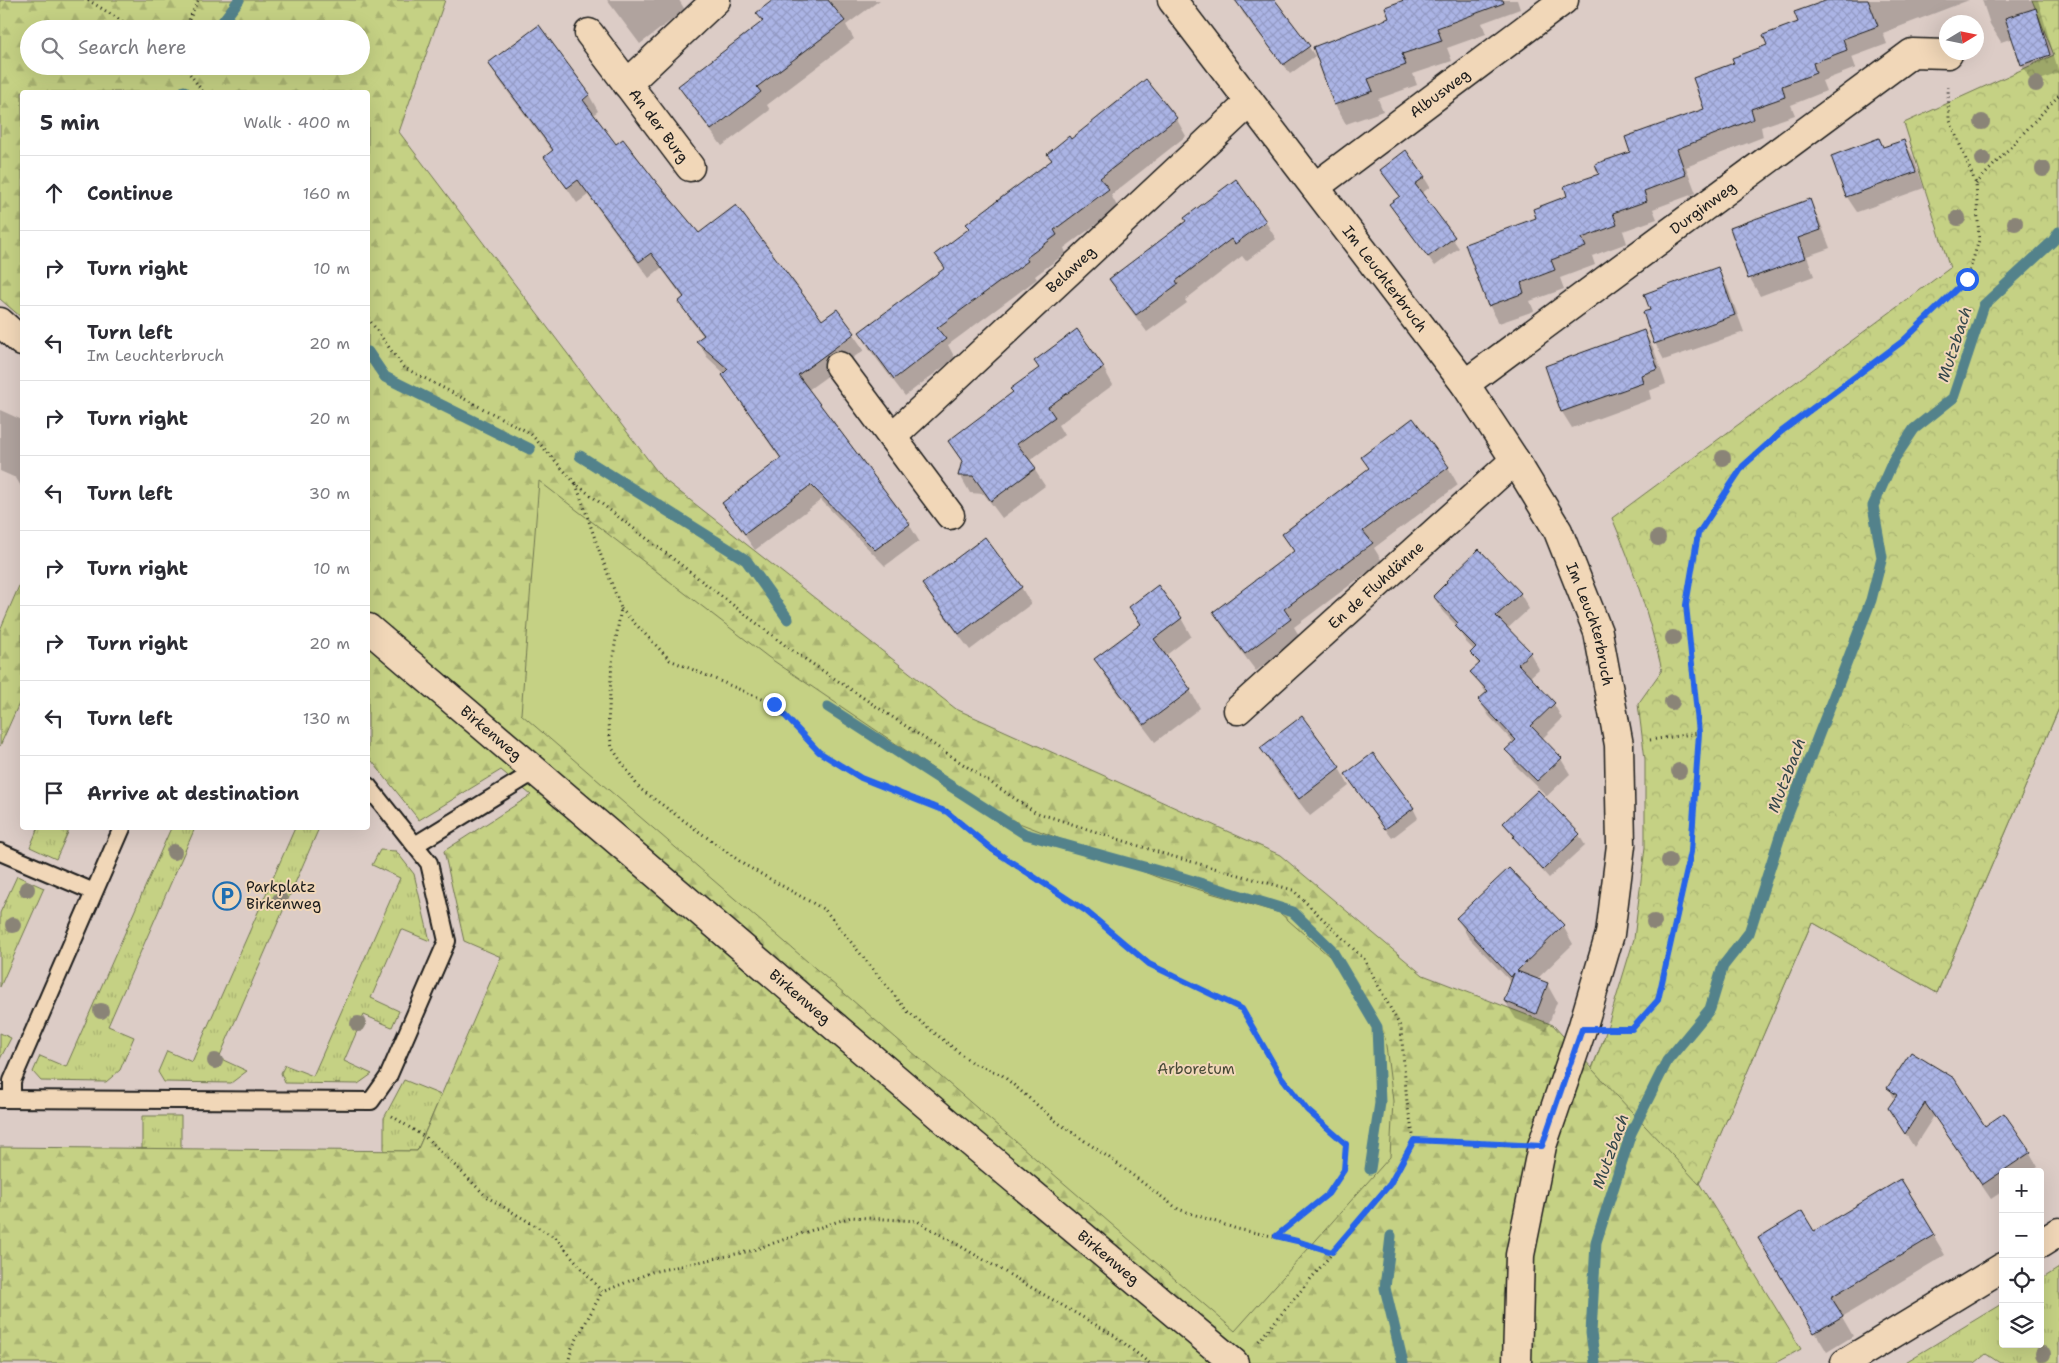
<!DOCTYPE html>
<html lang="en">
<head>
<meta charset="utf-8">
<style>
	:root { --surface:#fff; --page:#f2f2f3; --text:#2b2b33; --muted:#7c7c81; --line:#e1e1e2 }
	body { margin:0; font-family:"Shantell Sans",sans-serif; background:var(--page); color:var(--text) }
	.controls { position:absolute; right:15px; bottom:15px; display:grid; overflow:hidden; border-radius:5px; box-shadow:0 5px 20px #0002 }
	.controls button { width:45px; height:45px; display:grid; place-items:center; padding:0; border:0; border-bottom:1px solid var(--line); background:var(--surface); color:var(--text); font:25px sans-serif }
	.compass { position:absolute; left:1939px; top:15px; width:45px; height:45px; border-radius:50%; background:var(--surface); box-shadow:0 5px 20px #0002; rotate:80deg }
	.stop { position:absolute; width:15px; height:15px; margin:-11px; border:4px solid #2563eb; border-radius:50%; background:#fff }
	.stop.end { background:#2563eb; border-color:#fff; box-shadow:0 1px 5px #0008 }
	.list { margin:0; padding:0; list-style:none }
	h2 { display:flex; justify-content:space-between; align-items:center; height:65px; margin:0; padding:0 20px; font-size:21px }
	h2 small { font-size:16px; font-weight:400; color:var(--muted) }
	.list li { display:grid; grid-template-columns:32px 1fr auto; gap:15px; align-items:center; box-sizing:border-box; height:75px; padding:0 20px; border-top:1px solid var(--line) }
	.list b { display:block; font-size:19px; white-space:nowrap }
	.list p { margin:0; font-size:16px; white-space:nowrap; color:var(--muted) }
	.list em { font-size:16px; font-style:normal; color:var(--muted) }
	.icon { flex:none; width:28px; height:28px; fill:none; stroke:currentColor; stroke-width:2; stroke-linecap:round; stroke-linejoin:round }
	.map { position:relative; flex:none; width:2059px; height:1363px; overflow:hidden }
	.search { position:absolute; background:var(--surface); box-shadow:0 5px 20px #0002; left:20px; top:20px; width:350px; height:55px; display:flex; align-items:center; gap:12px; box-sizing:border-box; padding:0 18px; border-radius:28px; color:var(--muted); font-size:19px }
	.panel { position:absolute; background:var(--surface); box-shadow:0 5px 20px #0002; left:20px; top:90px; width:350px; height:740px; border-radius:5px }
	.map>svg:first-child { display:block }
	.grass { fill:url(#grass-tufts); stroke:#707650 }
	.forest { fill:url(#forest-firs); stroke:#707650; fill-rule:evenodd }
	.park { fill:url(#park-crowns); stroke:#707650 }
	.garden { fill:#c5d184; stroke:#707650 }
	.shadow { fill:#0003 }
	.lines { fill:none; stroke-linecap:round; stroke-linejoin:round }
	.stream { stroke:#53828b; stroke-width:11 }
	.building { fill:url(#building-cross-hatch); stroke:#1c1c1c }
	.lane-casing { stroke:#1c1c1c; stroke-width:20 }
	.street-casing { stroke:#1c1c1c; stroke-width:31 }
	.secondary-casing { stroke:#1c1c1c; stroke-width:31 }
	.path { stroke:#1c1c1c; stroke-width:3; stroke-dasharray:1 4; stroke-linecap:butt }
	.lane { stroke:#f1d7b8; stroke-width:16 }
	.street { stroke:#f1d7b8; stroke-width:28 }
	.secondary { stroke:#f1d7b8; stroke-width:28 }
	.tree { fill:#8a8477 }
	.route { stroke:#2563eb; stroke-width:6 }
	.labels { text-anchor:middle; stroke-width:4; stroke-linejoin:round; paint-order:stroke }
	.street-label { font-size:15px; fill:#1c1c1c; stroke:#f1d7b8 }
	.poi-label { font-size:15px; fill:#1c1c1c; stroke:#f1d7b8; text-anchor:start }
	.park-label { font-size:15px; fill:#464936; stroke:#f1d7b8 }
	.water-label { font-size:16px; font-style:italic; fill:#33464a; stroke:#f1d7b8 }
</style>
</head>
<body>
<div class="map">
<svg width="2059" height="1363" viewBox="0 0 2059 1363">
	<defs>
		<pattern id="grass-tufts" width="24" height="20" patternUnits="userSpaceOnUse" patternTransform="scale(1.25)"><rect width="24" height="20" fill="#c5d184"/><path d="M3 7l-1-3M5 7V3M7 7l1-3M15 17l-1-3M17 17v-4M19 17l1-3" fill="none" stroke="#a9b371"/></pattern>
		<pattern id="forest-firs" width="22" height="20" patternUnits="userSpaceOnUse" patternTransform="scale(1.25)"><rect width="22" height="20" fill="#c5d184"/><path d="M5 1l3.5 6h-7zM16 11l3.5 6h-7z" fill="#a9b371"/></pattern>
		<pattern id="park-crowns" width="20" height="18" patternUnits="userSpaceOnUse" patternTransform="scale(1.25)"><rect width="20" height="18" fill="#c5d184"/><path d="M2 6a3 3 0 1 1 6 0M12 15a3 3 0 1 1 6 0" fill="none" stroke="#a9b371"/></pattern>
		<pattern id="building-cross-hatch" width="8" height="8" patternUnits="userSpaceOnUse" patternTransform="scale(1.25)"><rect width="8" height="8" fill="#abb4e5"/><path d="M0 0l8 8M0 8l8-8" fill="none" stroke="#939ac4"/></pattern>
	</defs>
	<rect width="100%" height="100%" fill="#dcccc6"/>
	<filter id="ink" filterUnits="userSpaceOnUse"><feTurbulence type="fractalNoise" baseFrequency=".02" numOctaves="2"/><feDisplacementMap in="SourceGraphic" scale="10" xChannelSelector="R" yChannelSelector="G"/><feConvolveMatrix kernelMatrix="1 2 1 2 8 2 1 2 1" color-interpolation-filters="sRGB"/></filter>
	<g filter="url(#ink)">
		<!-- grass -->
		<path class="grass" d="M38 828H70L56 859 30 847Z
			M171 828H195L108 1026 134 1037 120 1070 106 1082 41 1081 33 1072 40 1056 66 1067Z
			M295 828H319L219 1058 247 1071 231 1083 164 1082 158 1072 167 1051 192 1062Z
			M380 850 396 851 414 874 430 941 401 929 371 998 399 1011 392 1027 364 1015 344 1061 372 1074 358 1084 285 1083 281 1073 285 1065 313 1076 400 878 372 865Z
			M17 876 44 888 0 987V913Z
			M0 1033 11 1038 0 1059Z
			M404 1080 441 1095 417 1151H384V1118Z
			M142 1116H181V1149H142Z
			M2059 1268V1363H2000L1986 1354 1975 1363H1904L2003 1303V1344H2040V1280Z"/>
		<!-- forest -->
		<path class="forest" d="M0 0H445L399 132 662 478 956 709 1280 855 1423 975 1553 1025 1592 1068 1604 1038 2059 708 1937 993 1812 922 1699 1183 1801 1349 1775 1363H0V1147L417 1151 501 957 464 941 444 851 531 795 501 770 419 820 368 756V92H22V318L0 299ZM29 29H361V66H29Z
			M22 579V700L21 699 0 746V630Z"/>
		<!-- park -->
		<path class="park" d="M2032 0H2059V708L1937 993 1812 922 1699 1184 1592 1069 1604 1038 1634 939 1645 847V759L1638 704 1662 670C1649 617 1634 568 1612 518L1950 268 1904 123 2054 55Z"/>
		<!-- garden -->
		<path class="garden" d="M539 481 768 657 1004 817 1162 879 1280 913 1345 970 1385 1038 1393 1101 1390 1157 1235 1331 521 714Z"/>
		<!-- shadow -->
		<path class="shadow" d="M607 0H679L685 10 640 44Z
			M775 0H880L846 25 854 39 767 105 770 110 722 146 690 103 680 86 763 22 758 13Z
			M1242 0H1275L1315 56 1290 74 1243 13 1238 3Z
			M1408 0H1517L1520 9 1482 23 1486 34 1447 48 1452 61 1413 74 1417 85 1378 99 1383 111 1346 124 1335 105 1391 19Z
			M1830 0H1969L1883 33 1887 44 1852 57 1856 68 1822 81 1826 91 1791 105 1795 115 1761 127 1763 137 1686 167 1696 193 1653 209 1657 219 1623 231 1627 243 1592 256 1595 265 1560 278 1564 289 1530 301 1534 311 1499 323 1489 305 1538 219 1632 152 1706 109 1736 64 1768 46Z
			M1982 0H2038L2059 73 2032 83 2022 65 2013 38 2001 42 1990 24Z
			M490 64 589 95 598 111 593 115 616 146 656 184 699 234 822 322 837 311 864 350 808 390 909 524 919 541 885 566 821 500 755 550 733 519 723 503 781 460 733 391 723 375 725 374 707 357 698 341 704 337 689 318 680 302 684 299 661 268 649 278 588 195 577 203 546 157 553 152 499 80Z
			M1176 118 1186 136 1111 195 1118 208 1064 248 1066 253 1035 276 1037 279 948 345 955 358 905 396 870 350 860 332 946 269 937 254 971 229 1053 161 1071 140Z
			M1904 141 1913 157 1924 188 1857 212 1847 197 1833 156 1884 148Z
			M1424 177 1430 187 1421 194 1459 248 1435 266 1390 204 1400 197 1387 180Z
			M1809 201 1819 219 1830 248 1807 256 1814 276 1760 296 1750 278 1731 229Z
			M1265 221 1276 239 1246 261 1242 256 1185 300 1187 303 1147 332 1121 297 1110 280Z
			M1717 269 1727 286 1744 332 1664 360 1655 343 1651 311Z
			M1644 332 1653 347 1666 384 1649 391 1651 399 1572 428 1562 412 1547 367Z
			M1103 367 1113 385 1058 425 1064 435 1029 461 1045 486 1002 518 984 494 970 493 960 475 963 463 949 442Z
			M0 410 22 420V488L16 478 0 471Z
			M1363 457 1448 467 1458 485 1374 548 1382 561 1294 627 1300 637 1256 671 1225 630 1215 613 1294 552 1284 535 1370 470Z
			M923 584 1021 587 1031 604 970 650 933 601Z
			M1520 593 1529 609 1507 629 1530 653 1539 669 1529 678 1554 704 1562 719 1542 739 1561 759 1570 774 1547 796 1516 766 1507 750 1514 743 1489 716 1480 701 1487 694 1472 672 1479 665 1471 653 1474 650 1466 642 1457 626 1443 612 1434 597Z
			M1131 608 1181 618 1191 636 1165 656 1190 690 1200 708 1155 742 1106 677 1096 660 1141 626Z
			M1262 749 1339 768 1349 786 1310 816 1272 767Z
			M1346 775 1413 808 1418 818 1392 838Z
			M1538 792 1579 835 1585 845 1549 878 1521 847 1504 823Z
			M1509 870 1563 926 1573 944 1536 980 1547 984 1557 1002 1546 1031 1516 1019 1505 1001 1512 983 1468 937 1458 919Z
			M1912 1053 1985 1128 2030 1153 2038 1167 2031 1172H2003V1191L1991 1199 1934 1116 1914 1147 1898 1122 1895 1100 1889 1088Z
			M1901 1181 1945 1255 1842 1317 1853 1336 1827 1352 1770 1257Z"/>
		<g class="lines">
			<!-- stream -->
			<path class="stream" d="M217 29 239 0
				M184 91V92
				M368 352 385 377 530 449
				M580 456 746 560 788 619
				M828 707 1025 834 1180 877 1293 912 1331 949 1377 1027 1380 1103 1370 1169
				M1391 1236 1385 1288 1403 1363
				M1595 1363 1591 1333 1596 1242 1631 1133 1667 1061 1710 1009 1723 966 1749 933 1783 827 1871 600 1882 557 1873 506 1894 459 1914 429 1953 398 1984 305 2053 241 2059 232"/>
		</g>
		<!-- building -->
		<path class="building" d="M773 0H828L845 21 757 87 761 92 711 130 678 86 763 21 756 13Z
			M1235 0H1275L1310 46 1283 65Z
			M1404 0H1503L1504 3 1437 28 1442 41 1402 54 1406 65 1368 79 1373 91 1334 105 1313 47 1389 18 1385 7Z
			M1828 0H1868L1878 26 1843 39 1847 50 1813 63 1816 73 1782 86 1785 97 1751 109 1754 119 1677 149 1686 175 1644 191 1647 201 1613 213 1617 225 1582 238 1586 247 1551 260 1555 270 1521 283 1524 293 1488 306 1465 244 1536 218 1533 209 1567 196 1564 186 1599 174 1595 164 1630 152 1625 137 1704 109 1693 78 1734 63 1732 58 1767 45 1763 35 1798 22 1794 12Z
			M2036 8 2050 55 2021 65 2005 18Z
			M539 25 590 94 583 100 616 144 623 139 657 183 699 233 736 205 822 320 837 309 855 333 798 375 910 524 875 550 811 485 745 534 722 503 781 458 722 375 728 369 696 341 704 335 678 302 684 297 651 253 639 262 578 180 567 188 544 157 553 150 488 63Z
			M1146 79 1177 118 1100 178 1109 189 1054 230 1057 235 1026 258 1028 261 937 328 946 339 894 379 859 332 945 268 935 254 970 228 966 224 1052 160 1047 154 1069 136 1071 139Z
			M1879 138 1883 147 1904 140 1916 172 1846 197 1831 156Z
			M1406 150 1425 177 1415 184 1455 237 1428 257 1389 204 1400 196 1380 170Z
			M1236 179 1266 221 1235 244 1231 239 1176 281 1178 284 1136 315 1109 279 1186 221 1184 218Z
			M1810 199 1821 230 1798 238 1805 258 1748 279 1730 228Z
			M1718 267 1735 315 1654 344 1643 312 1650 310 1644 294Z
			M1077 329 1104 367 1048 407 1055 417 1017 444 1036 468 991 501 973 476H958L962 461 948 441 1013 392 1010 389 1039 368 1034 361Z
			M1644 330 1658 369 1641 375 1643 383 1561 412 1545 366Z
			M1413 418 1449 467 1363 531 1373 543 1284 609 1291 619 1245 654 1213 612 1294 551 1282 534 1369 468 1361 457Z
			M985 537 1022 587 959 634 922 584Z
			M1479 549 1521 593 1496 616 1531 652 1518 664 1555 703 1531 726 1562 758 1537 781 1505 750 1516 740 1478 700 1488 691 1470 672 1480 663 1470 653 1476 647 1455 626 1458 623 1433 596 1447 582 1446 581Z
			M1158 585 1182 618 1154 639 1191 690 1144 725 1094 659 1141 624 1129 607Z
			M1302 716 1340 767 1299 799 1260 748Z
			M1373 753 1414 808 1385 829 1345 774Z
			M1538 790 1580 834 1543 870 1513 837 1515 836 1503 823Z
			M1509 868 1564 925 1517 971 1548 983 1536 1014 1504 1001 1514 973 1511 977 1456 918Z
			M1911 1052 1954 1078 1985 1126 2004 1113 2031 1152 1982 1185 1925 1103 1905 1134 1888 1108 1897 1095 1887 1088Z
			M1901 1179 1935 1235 1831 1297 1843 1316 1814 1333 1758 1238 1802 1211 1814 1231Z"/>
		<g class="lines">
			<!-- lane casing -->
			<g class="lane-casing">
				<path id="lane" d="M415 845 537 770
					M0 852 94 892
					M0 1099 371 1101 388 1077 447 941 429 863 368 786
					M12 1099V1081L122 828"/>
			</g>
			<!-- street casing -->
			<g class="street-casing">
				<g id="street">
					<path id="s1" d="M1172 0 1465 384 1515 460 1558 531 1598 632 1619 745 1621 845 1610 934 1582 1029 1542 1146 1520 1255 1517 1363"/>
					<path id="s2" d="M589 33 690 167"/>
					<path d="M627 84 716 0"/>
					<path id="s3" d="M1315 187 1564 0"/>
					<path d="M0 322 22 342"/>
					<path d="M839 366 950 515"/>
					<path id="s4" d="M1465 384 1912 53 1948 54"/>
					<path id="s5" d="M892 437 1250 102"/>
					<path id="s6" d="M368 628 949 1124 1234 1363"/>
					<path id="s7" d="M1238 710 1515 460"/>
				</g>
			</g>
			<!-- secondary casing -->
			<g class="secondary-casing">
				<path id="secondary" d="M2040 1244 2059 1232
					M1845 1363 2003 1267"/>
			</g>
			<!-- path -->
			<path class="path" d="M88 0 135 29
				M185 29 198 0
				M184 66 203 92
				M1976 184 2059 95
				M368 318 403 367 530 433 576 484 790 649 1035 812 1164 854 1293 890 1364 959 1401 1028 1407 1103 1414 1140 1390 1184 1258 1342
				M576 484 600 553 621 608 612 663 608 724 612 748 639 788 745 865 825 910 907 1011 971 1062 1002 1075 1057 1122 1111 1159 1178 1209 1237 1229 1297 1241 1332 1252
				M621 609 670 660 774 704 819 752 861 778 947 811 993 851 1086 911 1149 964 1242 1009 1280 1075 1307 1110 1346 1144 1344 1170 1328 1194 1276 1236
				M1650 740 1699 733
				M1615 1029H1632L1658 1000 1691 852 1699 733 1686 605 1698 534 1743 466 1783 431 1903 341 1967 279 1979 240 1976 184 1949 118 1948 87
				M392 1116 429 1140 487 1197 556 1238 602 1292 652 1272 750 1251 851 1217 917 1221 1115 1336 1149 1363
				M1414 1140 1508 1144
				M568 1363 572 1348 602 1292"/>
			<!-- lane -->
			<use href="#lane" class="lane"/>
			<!-- street -->
			<use href="#street" class="street"/>
			<!-- secondary -->
			<use href="#secondary" class="secondary"/>
		</g>
		<!-- trees -->
		<g class="tree">
			<circle cx="2036" cy="84" r="8"/>
			<circle cx="1982" cy="122" r="8"/>
			<circle cx="1983" cy="159" r="8"/>
			<circle cx="2043" cy="169" r="8"/>
			<circle cx="1958" cy="218" r="8"/>
			<circle cx="2015" cy="223" r="8"/>
			<circle cx="1723" cy="458" r="8"/>
			<circle cx="1658" cy="538" r="8"/>
			<circle cx="1673" cy="638" r="8"/>
			<circle cx="1672" cy="702" r="8"/>
			<circle cx="1679" cy="771" r="8"/>
			<circle cx="174" cy="852" r="8"/>
			<circle cx="1669" cy="861" r="8"/>
			<circle cx="27" cy="889" r="8"/>
			<circle cx="280" cy="900" r="8"/>
			<circle cx="1654" cy="922" r="8"/>
			<circle cx="13" cy="925" r="8"/>
			<circle cx="101" cy="1011" r="8"/>
			<circle cx="358" cy="1024" r="8"/>
			<circle cx="215" cy="1061" r="8"/>
			<circle cx="2043" cy="1354" r="8"/>
		</g>
	</g>
	<g class="lines" filter="url(#ink)">
		<!-- route -->
		<path class="route" d="M774 704 819 752 861 778 947 812 993 850 1086 911 1149 964 1242 1009 1280 1075 1307 1110 1346 1144 1344 1170 1328 1194 1276 1236 1297 1241 1332 1252 1390 1184 1414 1140 1542 1146 1582 1029H1632L1658 1000 1691 852 1699 733 1686 605 1698 534 1743 466 1782 431 1903 341 1967 279"/>
	</g>
	<!-- icons -->
	<defs>
		<g id="parking-ring" transform="scale(1.4375)"><circle r="9.5" fill="#f1d7b8" stroke="#1f6fb2" stroke-width="1.5"/><path d="M-3.5-5.5H1a3.5 3.5 0 0 1 0 7H-1V5.5H-3.5ZM-1-3.4V-.6H.8a1.4 1.4 0 0 0 0-2.8Z" fill="#1f6fb2"/></g>
	</defs>
	<g fill-rule="evenodd">
		<use href="#parking-ring" x="227" y="896"/>
	</g>
	<g class="labels">
		<!-- street labels -->
		<g class="street-label">
			<text dy="5" stroke="none"><textPath href="#s3" startOffset="156">Albusweg</textPath></text>
			<text dy="5" stroke="none"><textPath href="#s2" startOffset="116">An der Burg</textPath></text>
			<text dy="5" stroke="none"><textPath href="#s4" startOffset="296">Durginweg</textPath></text>
			<text dy="5" stroke="none"><textPath href="#s5" startOffset="245">Belaweg</textPath></text>
			<text dy="5" stroke="none"><textPath href="#s1" startOffset="351">Im Leuchterbruch</textPath></text>
			<text dy="5" stroke="none"><textPath href="#s7" startOffset="186">En de Fluhdänne</textPath></text>
			<text dy="5" stroke="none"><textPath href="#s1" startOffset="756">Im Leuchterbruch</textPath></text>
			<text dy="5" stroke="none"><textPath href="#s6" startOffset="162">Birkenweg</textPath></text>
			<text dy="5" stroke="none"><textPath href="#s6" startOffset="568">Birkenweg</textPath></text>
			<text dy="5" stroke="none"><textPath href="#s6" startOffset="972">Birkenweg</textPath></text>
		</g>
		<!-- poi labels -->
		<g class="poi-label">
			<text x="246" y="892">Parkplatz<tspan x="246" dy="17">Birkenweg</tspan></text>
		</g>
		<!-- park labels -->
		<g class="park-label">
			<text x="1196" y="1074">Arboretum</text>
		</g>
		<!-- water labels -->
		<g class="water-label">
			<text transform="translate(1954 344) rotate(-72)" y="6">Mutzbach</text>
			<text transform="translate(1786 775) rotate(-69)" y="6">Mutzbach</text>
			<text transform="translate(1610 1151) rotate(-70)" y="6">Mutzbach</text>
		</g>
	</g>
</svg>
<div class="controls">
<button>+</button>
<button>−</button>
<button><svg class="icon" aria-label="locate" viewBox="0 0 24 24"><circle cx="12" cy="12" r="6"/><path d="M12 2v4M12 18v4M2 12h4M18 12h4"/></svg></button>
<button><svg class="icon" aria-label="layers" viewBox="0 0 24 24"><path d="M12 4l9 5-9 5-9-5zM3 14l9 5 9-5"/></svg></button>
</div>
<svg class="compass" viewBox="-18 -18 36 36"><path d="M0-13l5 13h-10z" fill="#e53935"/><path d="M0 13l5-13h-10z" fill="#7c7c81"/></svg>
<div class="stop" style="left:1967px;top:279px"></div>
<div class="stop end" style="left:774px;top:704px"></div>
<div class="search"><svg class="icon" aria-label="search" viewBox="0 0 24 24"><circle cx="10" cy="10" r="6"/><path d="M15 15l6 6"/></svg>Search here</div>
<section class="panel">
<h2>5 min<small>Walk · 400 m</small></h2>
<ul class="list">
<li><svg class="icon" aria-label="ahead" viewBox="0 0 24 24"><path d="M12 20V5M6 11l6-6 6 6"/></svg><div><b>Continue</b></div><em>160 m</em></li>
<li><svg class="icon" aria-label="right" viewBox="0 0 24 24"><path d="M7 20v-9h11M14 6l5 5-5 5"/></svg><div><b>Turn right</b></div><em>10 m</em></li>
<li><svg class="icon" aria-label="left" viewBox="0 0 24 24"><path d="M17 20v-9H6M10 6l-5 5 5 5"/></svg><div><b>Turn left</b><p>Im Leuchterbruch</p></div><em>20 m</em></li>
<li><svg class="icon" aria-label="right" viewBox="0 0 24 24"><path d="M7 20v-9h11M14 6l5 5-5 5"/></svg><div><b>Turn right</b></div><em>20 m</em></li>
<li><svg class="icon" aria-label="left" viewBox="0 0 24 24"><path d="M17 20v-9H6M10 6l-5 5 5 5"/></svg><div><b>Turn left</b></div><em>30 m</em></li>
<li><svg class="icon" aria-label="right" viewBox="0 0 24 24"><path d="M7 20v-9h11M14 6l5 5-5 5"/></svg><div><b>Turn right</b></div><em>10 m</em></li>
<li><svg class="icon" aria-label="right" viewBox="0 0 24 24"><path d="M7 20v-9h11M14 6l5 5-5 5"/></svg><div><b>Turn right</b></div><em>20 m</em></li>
<li><svg class="icon" aria-label="left" viewBox="0 0 24 24"><path d="M17 20v-9H6M10 6l-5 5 5 5"/></svg><div><b>Turn left</b></div><em>130 m</em></li>
<li><svg class="icon" aria-label="arrive" viewBox="0 0 24 24"><path d="M6 21V4h12l-3 4 3 4H6"/></svg><div><b>Arrive at destination</b></div></li>
</ul>
</section>
</div>
</body>
</html>
